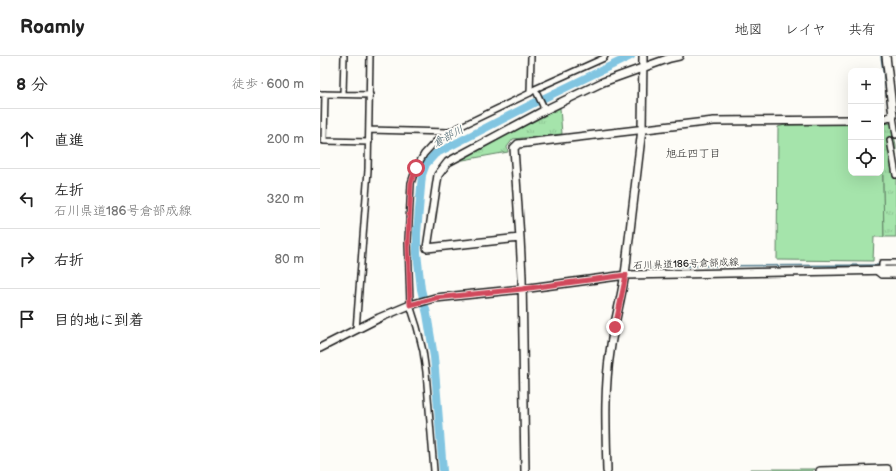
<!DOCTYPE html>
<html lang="ja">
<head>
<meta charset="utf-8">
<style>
	:root { --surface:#fff; --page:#f6f6f6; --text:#222; --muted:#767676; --line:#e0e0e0 }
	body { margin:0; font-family:"Balsamiq Sans","Klee One",sans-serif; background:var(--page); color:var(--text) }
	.controls { position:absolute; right:12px; top:12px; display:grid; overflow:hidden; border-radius:8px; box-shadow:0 4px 16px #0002 }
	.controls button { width:36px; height:36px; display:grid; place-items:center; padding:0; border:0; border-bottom:1px solid var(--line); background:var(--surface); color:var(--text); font:20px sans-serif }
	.stop { position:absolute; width:12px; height:12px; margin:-9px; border:3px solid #d1495b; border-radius:50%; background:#fff }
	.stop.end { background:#d1495b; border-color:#fff; box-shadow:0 1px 4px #0008 }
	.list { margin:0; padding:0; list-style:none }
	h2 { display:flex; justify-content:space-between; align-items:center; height:52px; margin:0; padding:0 16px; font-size:17px }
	h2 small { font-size:13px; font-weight:400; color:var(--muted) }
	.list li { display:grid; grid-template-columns:26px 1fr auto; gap:12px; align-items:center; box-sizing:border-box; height:60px; padding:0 16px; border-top:1px solid var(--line) }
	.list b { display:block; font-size:15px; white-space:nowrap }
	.list p { margin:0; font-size:13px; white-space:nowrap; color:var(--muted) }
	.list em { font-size:13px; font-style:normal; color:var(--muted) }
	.icon { flex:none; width:22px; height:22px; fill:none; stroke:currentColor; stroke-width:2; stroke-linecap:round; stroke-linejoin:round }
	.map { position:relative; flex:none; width:576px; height:415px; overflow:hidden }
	header { display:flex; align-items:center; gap:24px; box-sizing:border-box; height:56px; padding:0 20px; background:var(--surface); border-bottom:1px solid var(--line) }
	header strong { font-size:19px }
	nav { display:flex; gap:22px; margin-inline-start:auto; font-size:14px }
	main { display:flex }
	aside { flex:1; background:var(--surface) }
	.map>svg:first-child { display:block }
	.grass { fill:#a5e4ab; stroke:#608064 }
	.park { fill:url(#park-tufts); stroke:#608064 }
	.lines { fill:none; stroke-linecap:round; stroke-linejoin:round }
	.stream { stroke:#598192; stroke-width:1.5 }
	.river { stroke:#81c5e1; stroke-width:8 }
	.street-casing { stroke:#1c1c1c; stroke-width:8 }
	.secondary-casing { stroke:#1c1c1c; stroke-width:10 }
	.street { stroke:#fdfcf7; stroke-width:5 }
	.secondary { stroke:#fdfcf7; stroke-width:7 }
	.route { stroke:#d1495b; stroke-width:5 }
	.labels { text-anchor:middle; stroke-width:3.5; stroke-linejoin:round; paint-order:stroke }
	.street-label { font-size:10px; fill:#1c1c1c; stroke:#fdfcf7 }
	.water-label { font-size:11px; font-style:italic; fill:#44606b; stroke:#fdfcf7 }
	.neighbourhood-label { font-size:11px; fill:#1c1c1c; stroke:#fdfcf7 }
</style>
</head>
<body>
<header>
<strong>Roamly</strong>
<nav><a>地図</a><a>レイヤ</a><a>共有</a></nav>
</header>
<main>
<aside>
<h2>8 分<small>徒歩 · 600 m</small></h2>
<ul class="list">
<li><svg class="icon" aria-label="ahead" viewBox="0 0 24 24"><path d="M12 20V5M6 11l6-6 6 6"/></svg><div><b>直進</b></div><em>200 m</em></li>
<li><svg class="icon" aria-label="left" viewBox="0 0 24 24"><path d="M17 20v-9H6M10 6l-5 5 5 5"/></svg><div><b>左折</b><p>石川県道186号倉部成線</p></div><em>320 m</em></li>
<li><svg class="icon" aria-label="right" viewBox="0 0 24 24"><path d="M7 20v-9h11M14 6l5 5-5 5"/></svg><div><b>右折</b></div><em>80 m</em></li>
<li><svg class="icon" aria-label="arrive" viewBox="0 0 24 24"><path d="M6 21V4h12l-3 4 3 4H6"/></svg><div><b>目的地に到着</b></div></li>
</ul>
</aside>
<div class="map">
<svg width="576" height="415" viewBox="0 0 576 415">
	<defs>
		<pattern id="park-tufts" width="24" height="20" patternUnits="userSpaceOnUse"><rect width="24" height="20" fill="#a5e4ab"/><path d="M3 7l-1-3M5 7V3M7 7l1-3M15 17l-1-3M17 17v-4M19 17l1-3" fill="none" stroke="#8dc393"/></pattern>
	</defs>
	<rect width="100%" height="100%" fill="#fdfcf7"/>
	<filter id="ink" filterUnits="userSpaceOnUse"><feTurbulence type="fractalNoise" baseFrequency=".025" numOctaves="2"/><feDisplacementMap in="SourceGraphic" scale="8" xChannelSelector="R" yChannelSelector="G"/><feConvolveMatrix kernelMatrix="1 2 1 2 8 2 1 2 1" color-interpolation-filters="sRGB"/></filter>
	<g filter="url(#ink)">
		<!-- grass -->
		<path class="grass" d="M531 68V117H561L562 68 564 181H554L553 205 457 204 458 71 465 69Z"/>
		<!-- park -->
		<path class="park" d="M240 52 242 78 193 83 187 91 188 96 132 106Z
			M572 67 576 90V181H564L562 68Z
			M430 413H495L492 415H430Z"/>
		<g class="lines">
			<!-- stream -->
			<path class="stream" d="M561 0 568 50
				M329 212 366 210 558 209"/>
			<!-- river -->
			<path class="river" d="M123 415 114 301 107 258 101 233 97 197V177L102 119 106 108 115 98 214 47 311 0"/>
			<!-- street casing -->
			<g class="street-casing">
				<path id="street" d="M215 33 224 52
					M210 37 211 0
					M0 38 50 39
					M5 38 4 85 49 86
					M23 38 24 0
					M573 60 576 79
					M49 74 129 76 210 37 215 33 284 2 285 0
					M570 84 576 119
					M555 214 561 219H576
					M562 214V207H576
					M36 274 48 114 50 0
					M114 415 106 316 103 295 97 271 90 249 88 185 91 127 96 112 104 98 115 86 129 76"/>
			</g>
			<!-- secondary casing -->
			<g class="secondary-casing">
				<path id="secondary" d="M224 52 225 54 283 26 350 2 359 0
					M561 64 573 60 566 0
					M200 182 107 192 118 119 128 106 225 54
					M0 292 59 262 90 249 115 242 202 233 306 219 576 214
					M205 415 202 221 200 182 194 92 198 88 394 65 531 64
					M287 415C286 375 284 335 290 296 294 263 305 233 307 200L322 73 323 0
					M500 415 567 413V415"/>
			</g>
			<!-- street -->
			<use href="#street" class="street"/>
			<!-- secondary -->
			<use href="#secondary" class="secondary"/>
		</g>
	</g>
	<g class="lines" filter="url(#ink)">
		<!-- route -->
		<path class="route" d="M96 112 91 127 88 185 90 249 115 242 202 233 306 219 295 271"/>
	</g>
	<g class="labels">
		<!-- street labels -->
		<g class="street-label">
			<text transform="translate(366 207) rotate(-2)" y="4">石川県道186号倉部成線</text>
		</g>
		<!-- water labels -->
		<g class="water-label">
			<text transform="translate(128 80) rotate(-28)" y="4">倉部川</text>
		</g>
		<!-- neighbourhood labels -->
		<g class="neighbourhood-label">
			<text x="373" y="101">旭丘四丁目</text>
		</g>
	</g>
</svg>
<div class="controls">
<button>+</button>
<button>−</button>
<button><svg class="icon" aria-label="locate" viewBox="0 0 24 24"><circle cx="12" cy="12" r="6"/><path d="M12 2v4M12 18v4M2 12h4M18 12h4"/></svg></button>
</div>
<div class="stop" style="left:96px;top:112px"></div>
<div class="stop end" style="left:295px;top:271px"></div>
</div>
</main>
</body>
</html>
